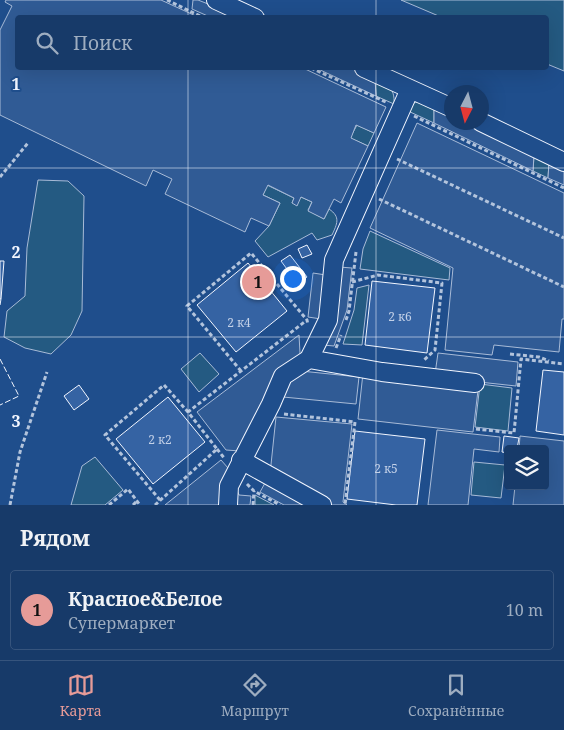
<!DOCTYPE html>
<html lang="ru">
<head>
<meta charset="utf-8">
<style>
	:root { --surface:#173a69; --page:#20416f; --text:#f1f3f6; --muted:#9eadc0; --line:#36547d; --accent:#e69b98 }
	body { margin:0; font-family:"Noto Serif",serif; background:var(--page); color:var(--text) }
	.controls { position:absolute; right:15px; bottom:15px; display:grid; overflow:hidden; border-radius:5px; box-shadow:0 5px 20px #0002 }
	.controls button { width:45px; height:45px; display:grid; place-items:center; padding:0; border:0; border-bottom:1px solid var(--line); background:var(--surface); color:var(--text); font:25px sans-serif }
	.compass { position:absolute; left:444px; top:85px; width:45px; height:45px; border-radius:50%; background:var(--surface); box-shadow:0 5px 20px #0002; rotate:186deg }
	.you { position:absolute; left:292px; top:278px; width:18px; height:18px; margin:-12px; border:4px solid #fff; border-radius:50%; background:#1a73e8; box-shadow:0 0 0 8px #1a73e833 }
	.badge { display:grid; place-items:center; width:32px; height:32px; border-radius:50%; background:var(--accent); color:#111; font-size:16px; font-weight:700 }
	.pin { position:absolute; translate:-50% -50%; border:2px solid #fff; box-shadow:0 1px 5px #0006 }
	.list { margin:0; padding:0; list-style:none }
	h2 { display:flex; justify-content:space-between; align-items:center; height:65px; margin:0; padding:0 20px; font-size:21px }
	h2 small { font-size:16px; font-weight:400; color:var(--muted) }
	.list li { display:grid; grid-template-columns:32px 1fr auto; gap:15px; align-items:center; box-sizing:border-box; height:80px; margin:0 10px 10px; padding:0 10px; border:1px solid var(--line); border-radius:5px }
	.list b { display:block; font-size:19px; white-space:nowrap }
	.list p { margin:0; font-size:16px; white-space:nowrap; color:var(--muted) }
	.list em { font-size:16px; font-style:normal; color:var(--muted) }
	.icon { flex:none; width:28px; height:28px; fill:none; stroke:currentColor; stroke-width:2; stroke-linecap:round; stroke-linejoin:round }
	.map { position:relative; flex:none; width:564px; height:505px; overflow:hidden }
	.search { position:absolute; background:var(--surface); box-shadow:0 5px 20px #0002; left:15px; right:15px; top:15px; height:55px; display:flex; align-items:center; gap:12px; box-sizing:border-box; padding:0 18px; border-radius:5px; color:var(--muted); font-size:19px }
	.sheet { height:155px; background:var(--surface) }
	nav { display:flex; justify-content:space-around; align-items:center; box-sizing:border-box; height:70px; border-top:1px solid var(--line); background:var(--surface); font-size:14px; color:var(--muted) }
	nav a { display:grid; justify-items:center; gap:2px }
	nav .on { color:var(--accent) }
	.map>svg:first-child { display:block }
	.green { fill:#245a82; stroke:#a8bbd7 }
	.parking { fill:#305b95; stroke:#a8bbd7 }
	.building { fill:#3563a3; stroke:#f2f6ff }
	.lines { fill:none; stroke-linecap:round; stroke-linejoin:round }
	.minor-casing { stroke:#f2f6ff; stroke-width:20 }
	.path { stroke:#b3c4dc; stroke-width:3; stroke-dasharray:4 2.5; stroke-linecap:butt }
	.minor { stroke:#1f4e8c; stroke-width:18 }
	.fence { stroke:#f2f6ff; stroke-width:1; stroke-dasharray:6 2.5; stroke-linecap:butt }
	.grid { fill:none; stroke:#f2f6ff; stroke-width:1; stroke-opacity:0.55 }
	.labels { text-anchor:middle; stroke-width:4; stroke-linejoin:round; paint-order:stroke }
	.number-label { font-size:12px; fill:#c3d1e8 }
	.grid-label { font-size:16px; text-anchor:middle; font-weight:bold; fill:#f2f6ff; stroke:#1f4e8c; stroke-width:4; stroke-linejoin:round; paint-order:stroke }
</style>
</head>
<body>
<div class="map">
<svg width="564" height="505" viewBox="0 0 564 505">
	<rect width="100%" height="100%" fill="#1f4e8c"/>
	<!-- green -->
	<path class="green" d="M401 0H564V71L547 64 546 18 441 17Z
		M375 78C387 85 395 87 394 104L376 96Z
		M415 102H421L434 107V123L408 111Z
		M357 125 374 133 368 146 350 138Z
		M534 155 549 162 548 178 533 171Z
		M38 180 68 181 84 196 82 311 71 335 51 354 25 348 4 337 7 311 25 296 27 248Z
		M267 185 294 198 292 203 301 197 312 202 308 210 324 219 329 209C341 217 337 224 332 235L317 240 312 233 268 257 255 241 269 226 280 203 263 195Z
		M370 231 450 268 449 280 360 269 363 249Z
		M369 285 362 345 343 344 354 310 357 288Z
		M200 353 219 374 199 392 181 369Z
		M480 384 512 388 508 431 475 427Z
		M95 457 123 490 105 505H71L82 466Z
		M474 462 505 465 501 498 471 495Z
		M255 495 274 505H255Z"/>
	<!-- parking -->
	<path class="parking" d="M6 0H161L198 17 18 18V68H303L386 107 374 133 356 125 351 138 368 146 341 203 334 199 324 219 308 211 312 202 301 197 297 206 292 203 294 198 268 185 263 195 280 203 269 226 251 218 245 232 165 194 172 179 153 170 146 186 0 115V30L12 6 5 2Z
		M193 0H198L241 17H210L192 9Z
		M316 68H351L375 78 376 96Z
		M434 107 451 115 452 122 466 123 534 155 533 171 434 123Z
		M417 123 564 193V319H562L559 352 494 345 492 355 445 350 453 268 370 228Z
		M549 162 564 169V185L548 178Z
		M339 267 352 268 347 310 334 346 323 345Z
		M313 273 326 275 321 319 308 317Z
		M299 335 301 371 359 377 356 404 283 397 254 452 226 450 197 412Z
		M438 353 518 362 516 386 479 382 473 432 358 419 363 373 434 381Z
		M276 417 352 424 343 502 347 505H284L260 492 270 474Z
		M437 430 500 437 499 452 474 449 468 505H428Z
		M520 436 564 441V505H513L515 486H545V449H519Z
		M221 460 228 468 239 495 251 496 250 505H165Z"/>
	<!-- building -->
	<path class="building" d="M307 245 312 254 302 258 298 249Z
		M290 255 307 277 298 284 281 261Z
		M0 261H4L1 299H0Z
		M248 263 287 311 236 352 197 305Z
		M372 281 435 288 427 353 365 345Z
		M543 370 564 372V435L536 431Z
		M79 385 89 399 74 410 64 396Z
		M168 397 205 442 153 484 116 439Z
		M355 431 425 439 417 505H396L347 499Z
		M504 436 519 438 517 449H508V453L502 452Z"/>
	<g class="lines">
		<!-- minor casing -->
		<g class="minor-casing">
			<path id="minor" d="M216 0 255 18
				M364 68 452 108
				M481 122 564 162
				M309 359 382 372 475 383
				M241 460 322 505
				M228 505 229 486 271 404 283 376 309 359 328 320 334 260 410 89"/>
		</g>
		<!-- path -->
		<path class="path" d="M167 0 204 18
			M311 68 388 103
			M414 116 564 188
			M397 159 564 238
			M0 177 28 143
			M379 199 564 287
			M352 282 378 275 442 283 435 350 424 360
			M346 320 349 311 356 252
			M336 348 341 335
			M510 354 539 357 549 361
			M241 371 187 306 251 253 307 320
			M284 414 355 422 345 505
			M476 429 514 433 521 359 564 364
			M217 449 225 459
			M247 484 254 491 280 505
			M160 500 105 435 164 385 188 412
			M10 505 20 452 47 372
			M109 505 128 489 140 505
			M133 505 137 501
			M155 505 217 449 188 412 307 320 308 325
			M253 505 254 491"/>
		<!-- minor -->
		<use href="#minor" class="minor"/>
		<!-- fence -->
		<path class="fence" d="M0 305 1 299
			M0 359 19 396 0 405"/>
	</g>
	<!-- grid -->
	<path class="grid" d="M188 0V18M376 0V18M188 68V505M376 68V505M0 168H564M0 337H564"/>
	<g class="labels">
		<!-- number labels -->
		<g class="number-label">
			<text x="400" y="321">2 к6</text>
			<text x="239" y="327">2 к4</text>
			<text x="160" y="444">2 к2</text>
			<text x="386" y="473">2 к5</text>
		</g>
	</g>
	<g class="grid-label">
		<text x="16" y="90">1</text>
		<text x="16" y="258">2</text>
		<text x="16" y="427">3</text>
	</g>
</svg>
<div class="controls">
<button><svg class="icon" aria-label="layers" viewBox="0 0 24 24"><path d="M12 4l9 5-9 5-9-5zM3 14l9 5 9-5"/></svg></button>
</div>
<svg class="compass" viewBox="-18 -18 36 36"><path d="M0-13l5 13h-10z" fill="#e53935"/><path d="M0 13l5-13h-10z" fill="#9eadc0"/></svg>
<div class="you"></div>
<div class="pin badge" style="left:258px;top:282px">1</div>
<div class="search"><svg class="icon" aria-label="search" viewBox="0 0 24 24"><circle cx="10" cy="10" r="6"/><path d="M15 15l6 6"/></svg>Поиск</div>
</div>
<section class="sheet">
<h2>Рядом<small></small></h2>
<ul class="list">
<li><span class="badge">1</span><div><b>Красное&amp;Белое</b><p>Супермаркет</p></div><em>10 m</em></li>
</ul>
</section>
<nav>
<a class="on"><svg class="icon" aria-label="map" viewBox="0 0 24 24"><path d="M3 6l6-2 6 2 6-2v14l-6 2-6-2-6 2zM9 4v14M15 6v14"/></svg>Карта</a>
<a><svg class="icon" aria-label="directions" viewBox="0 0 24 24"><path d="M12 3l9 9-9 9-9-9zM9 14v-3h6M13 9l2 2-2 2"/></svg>Маршрут</a>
<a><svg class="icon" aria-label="saved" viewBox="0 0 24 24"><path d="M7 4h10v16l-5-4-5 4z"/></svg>Сохранённые</a>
</nav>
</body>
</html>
